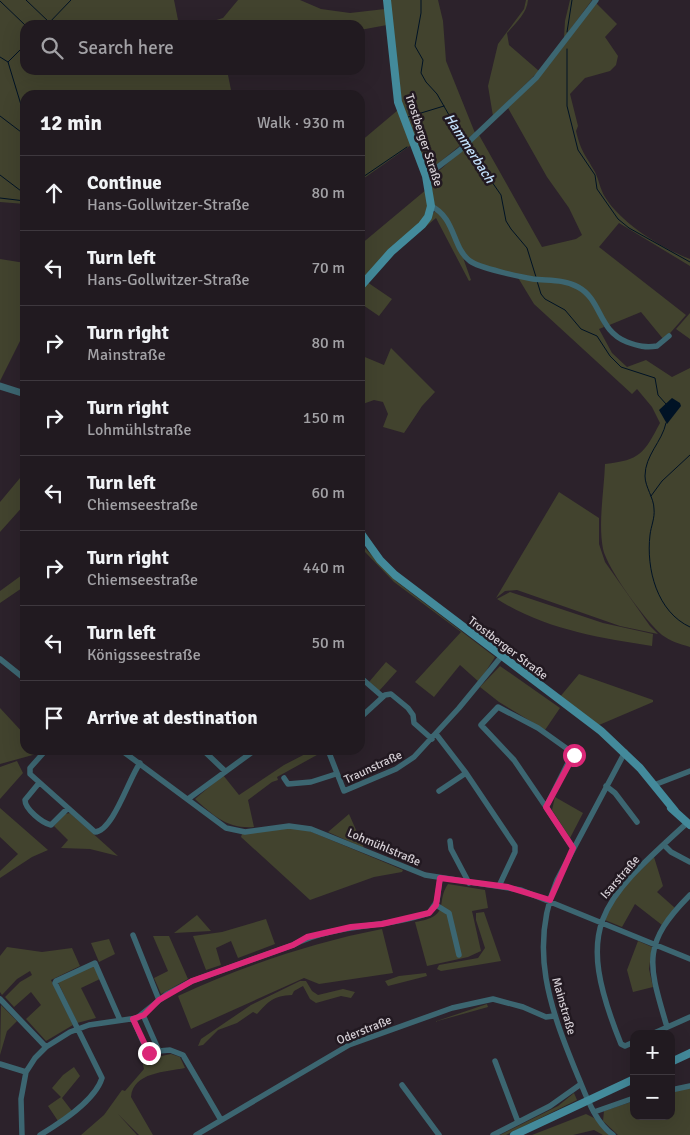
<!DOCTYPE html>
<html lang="en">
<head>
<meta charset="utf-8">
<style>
	:root { --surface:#211a20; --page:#292329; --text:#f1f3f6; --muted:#a2a1a5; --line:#3e383e }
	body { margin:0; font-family:Signika,sans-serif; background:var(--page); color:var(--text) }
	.controls { position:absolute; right:15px; bottom:15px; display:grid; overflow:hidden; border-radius:10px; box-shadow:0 5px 20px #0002 }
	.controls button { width:45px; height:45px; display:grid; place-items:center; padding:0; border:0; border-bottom:1px solid var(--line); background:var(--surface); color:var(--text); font:25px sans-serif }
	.stop { position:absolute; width:15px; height:15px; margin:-11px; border:4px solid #db2777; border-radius:50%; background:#fff }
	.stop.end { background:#db2777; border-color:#fff; box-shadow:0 1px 5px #0008 }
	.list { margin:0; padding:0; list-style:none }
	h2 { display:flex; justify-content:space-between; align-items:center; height:65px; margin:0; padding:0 20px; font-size:21px }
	h2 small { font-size:16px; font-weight:400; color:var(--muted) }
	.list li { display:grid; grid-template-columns:32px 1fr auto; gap:15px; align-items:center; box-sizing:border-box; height:75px; padding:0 20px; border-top:1px solid var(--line) }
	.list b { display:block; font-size:19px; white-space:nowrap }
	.list p { margin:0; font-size:16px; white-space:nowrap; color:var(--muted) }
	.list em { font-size:16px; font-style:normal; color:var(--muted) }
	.icon { flex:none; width:28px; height:28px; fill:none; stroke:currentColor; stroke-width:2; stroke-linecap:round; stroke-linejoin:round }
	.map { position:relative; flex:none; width:690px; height:1135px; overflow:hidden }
	.search { position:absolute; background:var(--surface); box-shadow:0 5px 20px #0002; left:20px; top:20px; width:345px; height:55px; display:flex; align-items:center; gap:12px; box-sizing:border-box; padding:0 18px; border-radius:15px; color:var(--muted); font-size:19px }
	.panel { position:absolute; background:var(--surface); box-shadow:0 5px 20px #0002; left:20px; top:90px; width:345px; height:665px; border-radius:15px }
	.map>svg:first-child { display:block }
	.green { fill:#42432e }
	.water { fill:#001225 }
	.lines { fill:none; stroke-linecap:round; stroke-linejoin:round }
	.stream { stroke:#001225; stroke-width:1 }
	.minor { stroke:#3c6671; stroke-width:5.5 }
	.tertiary { stroke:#3c6671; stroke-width:7 }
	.secondary { stroke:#438a9b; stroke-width:8 }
	.route { stroke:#db2777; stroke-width:6 }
	.labels { text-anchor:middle; stroke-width:5; stroke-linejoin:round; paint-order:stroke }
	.street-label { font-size:12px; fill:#d5cfd5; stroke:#221921 }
	.water-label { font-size:14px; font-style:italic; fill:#c4e2fd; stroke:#221921 }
</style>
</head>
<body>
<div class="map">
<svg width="690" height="1135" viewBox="0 0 690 1135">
	<rect width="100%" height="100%" fill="#2c222b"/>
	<!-- green -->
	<path class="green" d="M0 0H174L179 25H25V70H227L232 95H25V204L0 202Z
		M238 0H300L321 9 350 13 385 9 387 25 360 30V25H200L223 18Z
		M389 0H438L443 21 446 61 475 133 434 167 431 168 425 164 403 112Z
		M526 0H528C527 13 516 23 507 33L509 45 539 71 493 116 488 86 498 44 524 9Z
		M570 0H592L564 38 565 21Z
		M596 3 617 24 605 37 618 56 616 65 610 71 585 78 570 94 578 126 576 131C581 152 585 154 595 172 599 180 600 189 605 197 621 223 661 248 690 259V266L619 223 599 247 686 315 664 340 641 312 607 326 598 309 581 290 594 305 604 327 599 329 612 353 627 367 646 360 672 377 690 368V647C680 644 670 641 662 635 646 622 607 568 603 549 598 522 604 492 605 464 641 460 644 453 660 423L652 407 637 389 632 394 534 304 517 276 529 277 479 265 461 252 471 280 469 281 436 218 417 234 435 211 431 185 432 177 479 135 542 247 576 239 582 235 569 208 547 177 508 108 549 65Z
		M398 110 411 145 360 181V142Z
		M427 189 429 201 424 220 360 284V245Z
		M0 259 25 263V331L0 381Z
		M367 282 392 299 379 316 360 303V292Z
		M690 313V339L676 329Z
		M391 348 435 392 422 406 404 433 383 427 388 414 383 402 374 400 360 405V355L384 365Z
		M25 472V504L0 532V502Z
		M559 492 599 518V544L605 562 650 626 658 634 620 626 517 590 505 591 496 598Z
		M360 545 365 548 397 582 495 657 479 682 460 665 434 697 415 682 461 632 394 582 365 552 360 550Z
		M22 575 25 579V586L0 603V591Z
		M510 592 603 623 653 634 652 646C599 638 544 629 497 599Z
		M386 662 397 671 379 691 369 682Z
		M500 666 560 708 545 730 499 702 480 687Z
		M579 674 653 700V702L599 725 559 698Z
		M0 708 25 735V750H37L40 753 0 764Z
		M313 750H326L277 777 278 780 272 782 248 800 254 827C227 829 214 816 195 799L223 775 239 795 284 765Z
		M17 761 23 773 0 799V767Z
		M555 797 583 813 570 838 552 810Z
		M0 808 48 850 32 857 0 878V871L18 854 0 837Z
		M70 813 118 856 90 849 61 848 68 840 54 826 65 814Z
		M349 814 364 848 328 832Z
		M291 828 307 830 403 870 402 872 374 877 310 900 241 837 242 834Z
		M654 857 663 886 657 892 675 908 662 925 635 904 622 927 605 920C613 894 635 876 654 857Z
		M448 884 485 890 488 908 472 911 481 951 468 957 427 966 415 922C452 916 435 903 448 884Z
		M484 912 501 961 441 971 437 969 439 965 478 958 485 948 476 920V913Z
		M197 915 211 931 174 933Z
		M266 919 275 944 238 958 231 941 216 948 221 965 206 970 193 936 222 932Z
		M382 929 393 973 319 984 304 978 191 1029 178 996C244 966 310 943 382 929Z
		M153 936H169L188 979 161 994 154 978 168 971Z
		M109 939 115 954 99 962 91 943Z
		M638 941 652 947 649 969 653 987 633 992 627 970Z
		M7 947 42 952 72 948 80 966 51 980 73 1025 46 1041 26 1019 41 1005 31 992 14 1007 5 997 20 982 32 975 30 971 17 979 2 995 0 992V956Z
		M94 965 100 979 81 988 96 1018 77 1023 58 982Z
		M426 973 427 976 388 986 385 981 399 976Z
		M300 981H306L312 991 318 995 343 989 355 992 351 998 341 996 316 1003 310 999 303 986 294 991 292 995C273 996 269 1001 257 1014L253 1012 237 1023 218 1030 203 1045 198 1046 201 1039 251 1005Z
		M487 1004 488 1007 434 1022Z
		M1 1005 17 1021 7 1031 0 1055Z
		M171 1054 180 1057 185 1068C166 1072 133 1072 131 1097L153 1135H139L118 1114 137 1135H81L104 1115 122 1090 125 1091 144 1069 142 1060Z
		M74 1067 80 1076 62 1098 72 1111 58 1121 48 1106 61 1097 52 1088 63 1075Z
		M690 1088V1135H618L603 1121 604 1111 634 1101V1116H671V1092Z
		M574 1093 577 1100 506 1135H500L558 1106Z
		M586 1114 594 1118 609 1135H603L594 1130 573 1135H532Z"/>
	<!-- water -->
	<path class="water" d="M672 398 680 403 681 406 667 424 659 410Z"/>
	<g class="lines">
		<!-- stream -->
		<path class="stream" d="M26 0 49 22
			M421 0V13L415 46 423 60 421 73 426 82 437 94 465 143
			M0 1 25 25
			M47 25 71 0
			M567 32 572 0
			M25 45 8 62 25 118
			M567 49V106L578 150 595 175 597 189 618 219 629 228 690 262
			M0 57 8 62
			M0 116 25 135
			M408 117 444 106
			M467 146 501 195 506 221 511 229 527 248 536 277
			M0 175 25 194
			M360 179 407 147
			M0 198 25 201
			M537 281 541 294 545 299 565 310 581 329 597 336 610 356 621 367 655 378 658 395 666 404
			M666 423C662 442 645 455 645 476 645 487 654 498 654 509 655 518 651 526 650 535 646 569 657 612 690 627
			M651 496 662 481 690 455"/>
		<!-- minor -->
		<path class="minor" d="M426 176 460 150 536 78 596 0
			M431 206C456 218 452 248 470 261 479 268 521 277 533 279 547 281 564 279 578 287 602 300 598 331 627 342 638 346 646 348 657 346L669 336
			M0 659 25 679
			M360 677 383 697
			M360 718 385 695 391 694 408 708 413 715 414 723 432 739
			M436 734 466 773 515 846V852L499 886
			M46 750 30 768V774L95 832C113 831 129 778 140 763
			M121 750 226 828 245 832 289 826 311 829 425 875 521 890 690 959
			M203 750 225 771
			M328 750 344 791 396 769 414 757 459 708 501 657
			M284 778 288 784 311 782 336 774
			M39 783 25 800C25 809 42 823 51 825L67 809
			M654 785 690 771
			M606 786 615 793 637 822
			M439 791 466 773
			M188 799 255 750
			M546 807 514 760 481 725 498 707 538 728 573 753 546 807 573 848
			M450 841 451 849 469 883
			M664 845 671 852 690 862
			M436 905 449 913 459 955
			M133 935 159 1000
			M0 999 46 1047
			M133 1019 147 1051 152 1053 159 1051 143 1015
			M667 1027C649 965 640 945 690 895
			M652 1034 690 1017
			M634 1042 625 1046 621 1044C573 925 599 903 687 823
			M159 1051 170 1050 183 1055 221 1120
			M495 1061 518 1122
			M0 1064 26 1072
			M402 1085 439 1135
			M671 1090 690 1086
			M594 1112 634 1098
			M22 1135 21 1099 26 1072 35 1058 46 1047 70 1032 89 1025 137 1018 167 994 192 981 293 945C335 923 384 929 429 913L437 901 440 878
			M40 1135C60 1123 95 1101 102 1078L55 983 56 981 95 963 120 1020
			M196 1135 349 1045 452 1008 493 999 523 1007 546 1017 554 1016
			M493 1135 550 1106 581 1084
			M613 1135C594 1121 586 1095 577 1074 550 1008 528 949 557 880L625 752"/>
		<!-- tertiary -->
		<path class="tertiary" d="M0 386 25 394"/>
		<!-- secondary -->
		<path class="secondary" d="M360 287 391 252 422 225 428 217 431 206 426 176 398 102 387 0
			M360 532 380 560 395 575 601 731 640 768 675 811
			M671 808 690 825
			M671 1062 690 1053
			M514 1135 634 1079"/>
	</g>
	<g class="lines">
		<!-- route -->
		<path class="route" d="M149 1053 133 1019 144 1015 159 1000 192 981 293 945 307 937 351 927 382 924 429 913 436 905 440 878 508 887 550 900 573 848 546 807 574 755"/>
	</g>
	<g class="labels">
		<!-- street labels -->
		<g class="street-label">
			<text transform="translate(424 140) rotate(72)" y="4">Trostberger Straße</text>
			<text transform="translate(508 648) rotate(37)" y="4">Trostberger Straße</text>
			<text transform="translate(373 767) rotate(-25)" y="4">Traunstraße</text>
			<text transform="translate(384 847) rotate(23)" y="4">Lohmühlstraße</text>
			<text transform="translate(620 877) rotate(-49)" y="4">Isarstraße</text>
			<text transform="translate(564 1006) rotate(74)" y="4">Mainstraße</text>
			<text transform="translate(364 1030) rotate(-22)" y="4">Oderstraße</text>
		</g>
		<!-- water labels -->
		<g class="water-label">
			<text transform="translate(470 148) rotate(57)" y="5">Hammerbach</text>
		</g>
	</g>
</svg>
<div class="controls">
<button>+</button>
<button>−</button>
</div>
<div class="stop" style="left:574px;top:755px"></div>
<div class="stop end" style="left:149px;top:1053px"></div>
<div class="search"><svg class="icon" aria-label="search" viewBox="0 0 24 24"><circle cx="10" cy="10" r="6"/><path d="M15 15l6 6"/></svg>Search here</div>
<section class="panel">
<h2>12 min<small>Walk · 930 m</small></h2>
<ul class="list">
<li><svg class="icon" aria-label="ahead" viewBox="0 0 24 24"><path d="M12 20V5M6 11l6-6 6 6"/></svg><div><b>Continue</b><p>Hans-Gollwitzer-Straße</p></div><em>80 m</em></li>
<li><svg class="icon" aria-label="left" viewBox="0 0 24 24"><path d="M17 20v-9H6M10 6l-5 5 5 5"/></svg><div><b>Turn left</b><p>Hans-Gollwitzer-Straße</p></div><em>70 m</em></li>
<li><svg class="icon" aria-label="right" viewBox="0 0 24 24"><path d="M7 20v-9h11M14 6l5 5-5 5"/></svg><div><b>Turn right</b><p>Mainstraße</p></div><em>80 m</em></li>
<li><svg class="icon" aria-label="right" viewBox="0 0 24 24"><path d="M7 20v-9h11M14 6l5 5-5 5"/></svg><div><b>Turn right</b><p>Lohmühlstraße</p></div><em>150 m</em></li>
<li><svg class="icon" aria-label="left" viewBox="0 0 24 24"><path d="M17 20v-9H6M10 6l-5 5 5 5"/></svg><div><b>Turn left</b><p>Chiemseestraße</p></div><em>60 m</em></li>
<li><svg class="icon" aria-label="right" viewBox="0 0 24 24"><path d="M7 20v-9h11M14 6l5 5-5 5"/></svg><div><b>Turn right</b><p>Chiemseestraße</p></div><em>440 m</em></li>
<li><svg class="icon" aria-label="left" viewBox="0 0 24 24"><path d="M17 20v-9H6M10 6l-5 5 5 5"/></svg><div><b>Turn left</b><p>Königsseestraße</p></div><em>50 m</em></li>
<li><svg class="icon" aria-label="arrive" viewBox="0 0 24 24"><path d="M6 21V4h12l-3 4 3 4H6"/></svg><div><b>Arrive at destination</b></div></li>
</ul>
</section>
</div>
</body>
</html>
